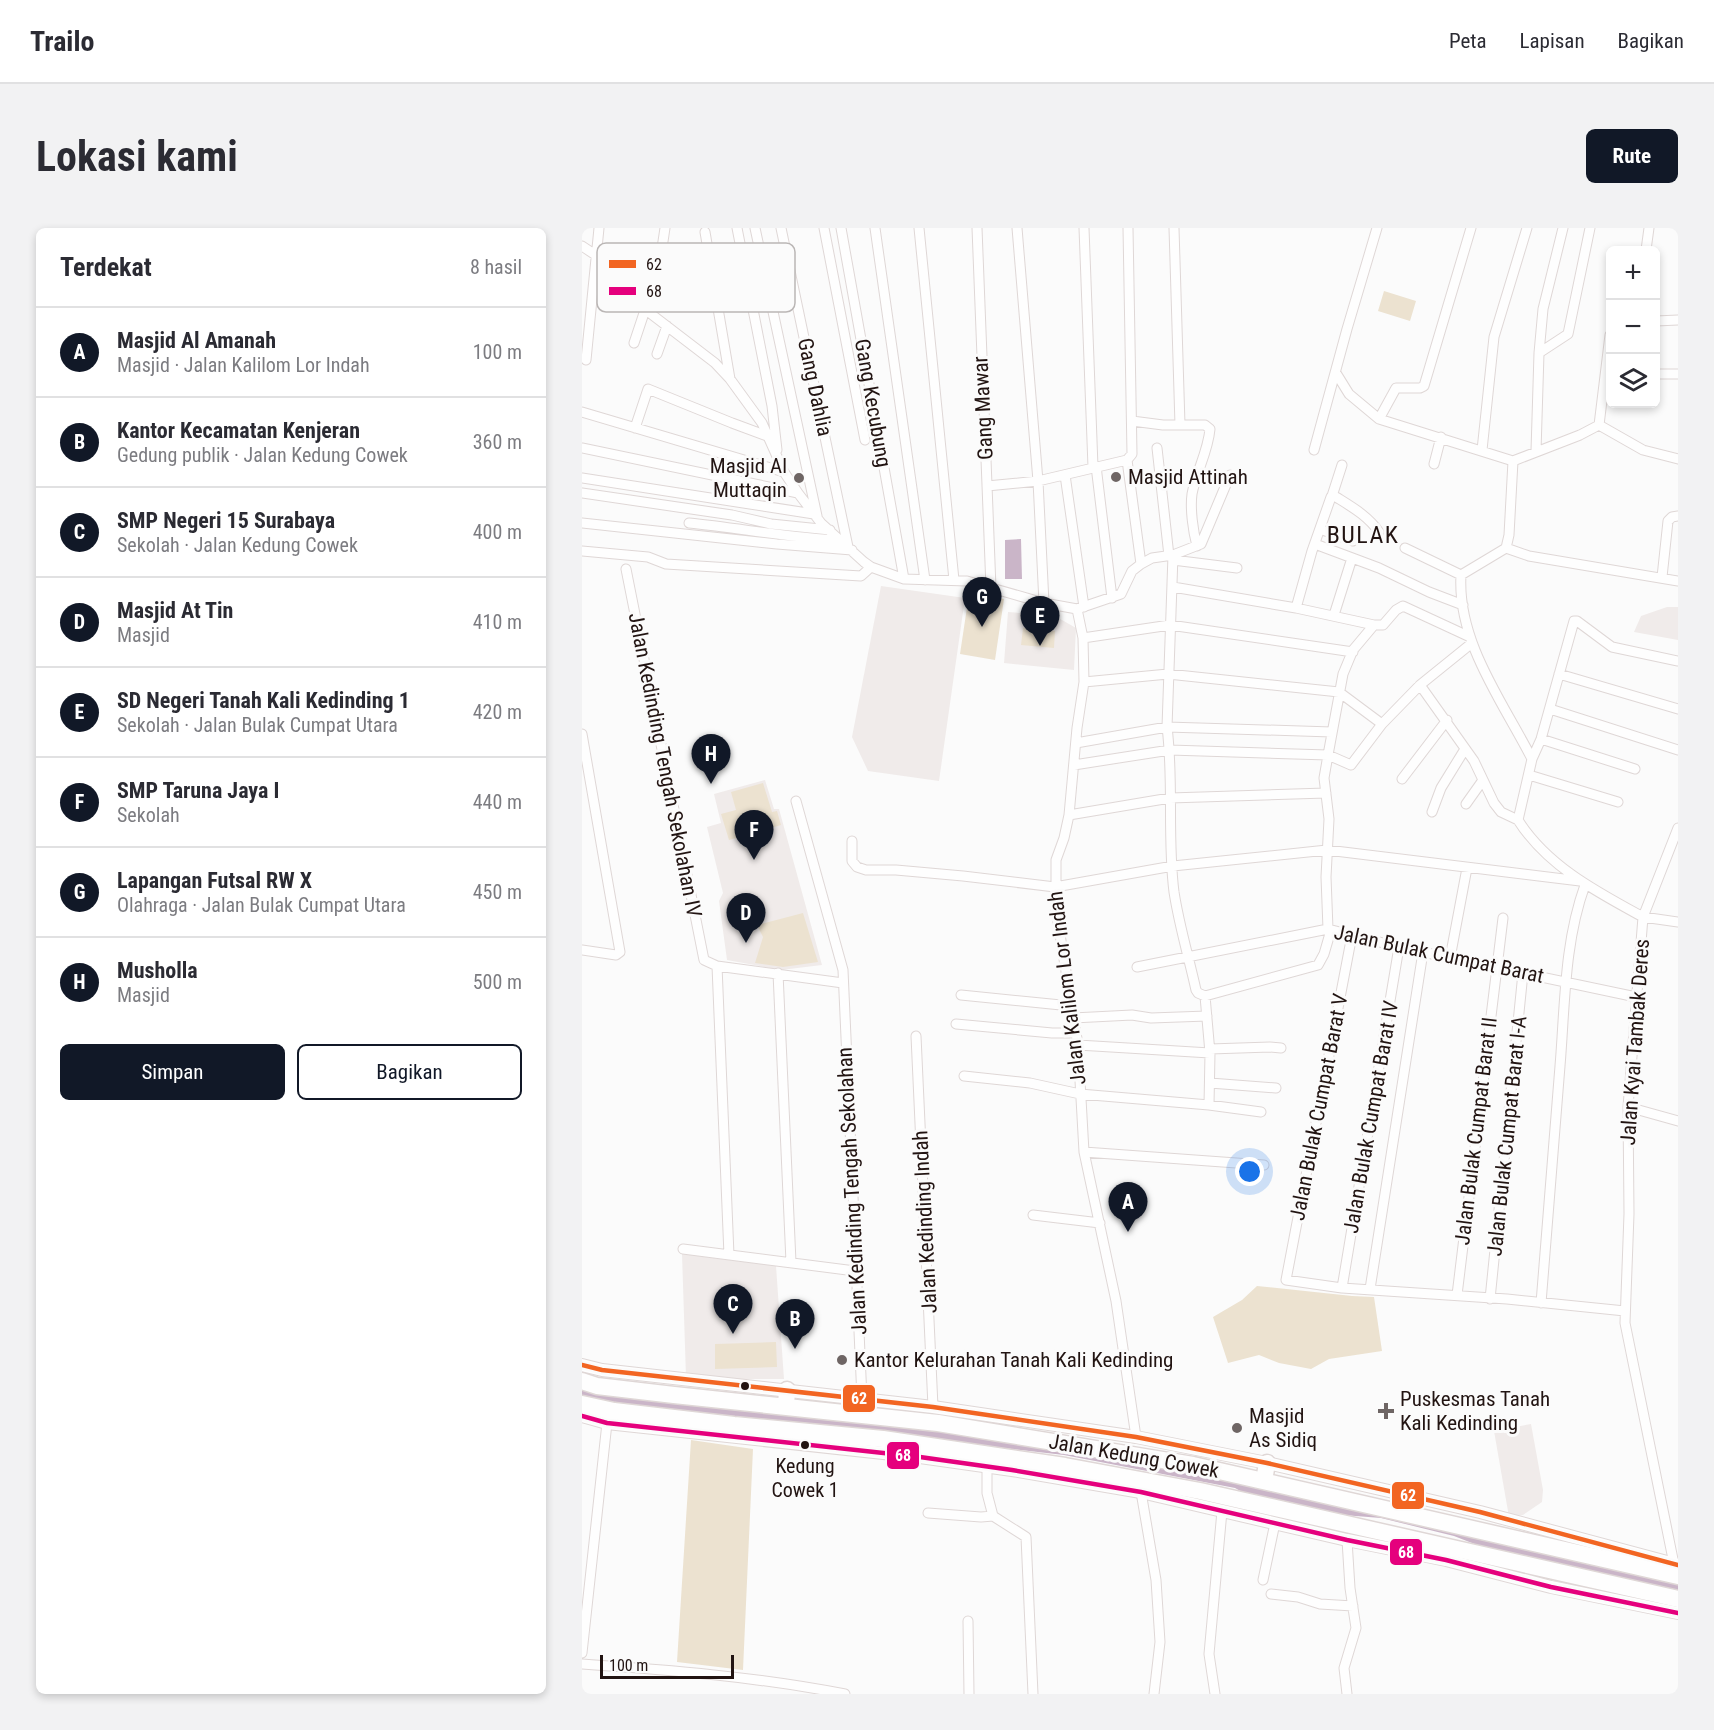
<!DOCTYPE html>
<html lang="id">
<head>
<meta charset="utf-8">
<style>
	:root { --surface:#fff; --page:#f2f2f3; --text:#2b2b33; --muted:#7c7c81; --line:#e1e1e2; --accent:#111827 }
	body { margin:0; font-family:"Roboto Condensed",sans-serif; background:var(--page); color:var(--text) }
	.controls { position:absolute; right:18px; top:18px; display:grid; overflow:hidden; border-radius:9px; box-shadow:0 3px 9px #0003 }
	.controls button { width:54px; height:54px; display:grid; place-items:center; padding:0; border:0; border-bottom:2px solid var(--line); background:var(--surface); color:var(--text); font:30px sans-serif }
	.scale { position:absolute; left:18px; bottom:15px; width:134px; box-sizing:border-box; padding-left:6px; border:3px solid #221412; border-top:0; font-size:16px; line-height:21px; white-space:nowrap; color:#221412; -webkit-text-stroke:4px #fbfbfb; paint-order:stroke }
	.you { position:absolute; left:668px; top:944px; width:21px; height:21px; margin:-15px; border:4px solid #fff; border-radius:50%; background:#1a73e8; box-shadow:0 0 0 9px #1a73e833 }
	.badge { display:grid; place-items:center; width:39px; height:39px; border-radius:50%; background:var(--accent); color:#fff; font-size:20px; font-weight:700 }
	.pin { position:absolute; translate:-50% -50px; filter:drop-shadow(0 2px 3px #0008) }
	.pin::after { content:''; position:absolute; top:32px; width:21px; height:18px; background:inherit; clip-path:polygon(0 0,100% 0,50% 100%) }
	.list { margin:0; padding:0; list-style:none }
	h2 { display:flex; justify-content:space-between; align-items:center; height:78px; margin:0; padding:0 24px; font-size:26px }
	h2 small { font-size:20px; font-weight:400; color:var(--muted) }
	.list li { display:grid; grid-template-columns:39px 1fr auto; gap:18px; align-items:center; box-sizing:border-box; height:90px; padding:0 24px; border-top:2px solid var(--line) }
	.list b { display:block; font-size:22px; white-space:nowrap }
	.list p { margin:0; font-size:20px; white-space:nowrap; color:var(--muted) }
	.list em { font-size:20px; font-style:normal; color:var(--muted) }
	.actions { display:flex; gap:12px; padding:18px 24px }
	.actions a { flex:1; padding:14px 0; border:2px solid var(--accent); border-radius:9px; text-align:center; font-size:21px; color:var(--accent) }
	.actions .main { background:var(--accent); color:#fff }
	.icon { flex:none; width:33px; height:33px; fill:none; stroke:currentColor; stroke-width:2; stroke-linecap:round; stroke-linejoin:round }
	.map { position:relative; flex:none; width:1096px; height:1466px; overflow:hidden; border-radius:9px }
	header { display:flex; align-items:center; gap:36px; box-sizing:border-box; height:84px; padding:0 30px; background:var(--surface); border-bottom:2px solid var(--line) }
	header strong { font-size:28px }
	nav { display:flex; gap:33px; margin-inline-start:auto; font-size:21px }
	.intro { display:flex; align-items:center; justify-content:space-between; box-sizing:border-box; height:144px; padding:0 36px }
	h1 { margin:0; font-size:42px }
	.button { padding:15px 27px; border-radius:9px; background:var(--accent); color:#fff; font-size:21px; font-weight:700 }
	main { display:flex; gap:36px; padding:0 36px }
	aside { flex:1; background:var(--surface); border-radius:9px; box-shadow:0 3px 9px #0003 }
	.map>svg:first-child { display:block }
	.built { fill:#f0ebea }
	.green { fill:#ece2d0 }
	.water { fill:#cab5c8 }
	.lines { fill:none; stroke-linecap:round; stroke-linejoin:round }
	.street-casing { stroke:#dfd7d6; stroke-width:11 }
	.secondary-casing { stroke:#dfd7d6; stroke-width:14 }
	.highway-casing { stroke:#dfd7d6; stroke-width:19 }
	.street { stroke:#fefefe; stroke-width:9 }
	.secondary { stroke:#fefefe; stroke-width:12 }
	.highway { stroke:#fefefe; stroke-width:16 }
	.bus-1-casing { stroke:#fbfbfb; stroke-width:9 }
	.bus-2-casing { stroke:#fbfbfb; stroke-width:9 }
	.bus-1 { stroke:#f26522; stroke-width:4.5 }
	.bus-2 { stroke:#e5007d; stroke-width:4.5 }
	.poi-dot { fill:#6e6564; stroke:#fbfbfb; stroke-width:2 }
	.bus-dot { fill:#221412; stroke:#fbfbfb; stroke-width:2 }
	.labels { text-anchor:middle; stroke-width:6; stroke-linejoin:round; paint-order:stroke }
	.bus-label { font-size:20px; fill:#221412; stroke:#fbfbfb }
	.street-label { font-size:21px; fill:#221412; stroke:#fbfbfb }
	.poi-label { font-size:21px; fill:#221412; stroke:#fbfbfb; text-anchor:start }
	.quarter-label { font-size:24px; letter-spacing:1.5px; fill:#221412; stroke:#fbfbfb }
	.key { fill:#fbfbfb; stroke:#bab6b5; stroke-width:1.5 }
	.key-label { font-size:16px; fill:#221412 }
	.line-badge { stroke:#fbfbfb; stroke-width:2 }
	.badge-label { font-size:16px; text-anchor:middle; font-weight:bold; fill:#fff }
</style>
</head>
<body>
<header>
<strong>Trailo</strong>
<nav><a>Peta</a><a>Lapisan</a><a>Bagikan</a></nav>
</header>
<div class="intro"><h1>Lokasi kami</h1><a class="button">Rute</a></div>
<main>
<aside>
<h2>Terdekat<small>8 hasil</small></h2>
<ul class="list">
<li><span class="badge">A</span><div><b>Masjid Al Amanah</b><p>Masjid · Jalan Kalilom Lor Indah</p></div><em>100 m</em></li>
<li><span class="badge">B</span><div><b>Kantor Kecamatan Kenjeran</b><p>Gedung publik · Jalan Kedung Cowek</p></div><em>360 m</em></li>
<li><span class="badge">C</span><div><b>SMP Negeri 15 Surabaya</b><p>Sekolah · Jalan Kedung Cowek</p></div><em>400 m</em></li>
<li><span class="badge">D</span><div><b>Masjid At Tin</b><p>Masjid</p></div><em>410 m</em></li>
<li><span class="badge">E</span><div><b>SD Negeri Tanah Kali Kedinding 1</b><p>Sekolah · Jalan Bulak Cumpat Utara</p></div><em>420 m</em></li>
<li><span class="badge">F</span><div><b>SMP Taruna Jaya I</b><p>Sekolah</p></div><em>440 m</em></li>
<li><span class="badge">G</span><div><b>Lapangan Futsal RW X</b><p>Olahraga · Jalan Bulak Cumpat Utara</p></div><em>450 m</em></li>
<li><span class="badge">H</span><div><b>Musholla</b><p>Masjid</p></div><em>500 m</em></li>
</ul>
<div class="actions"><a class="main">Simpan</a><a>Bagikan</a></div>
</aside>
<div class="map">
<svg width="1096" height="1466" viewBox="0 0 1096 1466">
	<rect width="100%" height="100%" fill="#fbfbfb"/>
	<!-- built -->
	<path class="built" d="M299 358 383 370 357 553 286 543 270 509Z
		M1085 379H1096V412L1052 404 1059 388Z
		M426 384 473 388 494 400 492 442 422 435Z
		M183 552 192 581H197L240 737 199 742 145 732 137 673 141 665 125 599 139 595 132 566Z
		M100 1026 194 1038 202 1151H152L104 1149Z
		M949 1196 961 1262 960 1274 941 1287 927 1289 912 1203Z"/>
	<!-- green -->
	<path class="green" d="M802 63 834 73 828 93 796 83Z
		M387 366 422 371 413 432 378 426Z
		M441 400 473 403 472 420 439 417Z
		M181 555 190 584 195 583 199 597 147 612 139 586 154 582 149 564Z
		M221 685 236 734 201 739 173 735 181 709 175 697Z
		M675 1058 770 1068 792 1069 800 1123 747 1131 729 1141 697 1135 677 1127 646 1135 631 1089 660 1072Z
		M194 1114 195 1139 133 1141V1116Z
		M109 1212 171 1221 161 1442 95 1434Z"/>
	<!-- water -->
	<path class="water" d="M439 311 440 351H423V312Z
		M0 1158 305 1194 589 1238 1096 1353V1364L895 1317 872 1308 799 1290 761 1287 662 1265 653 1260 482 1227 29 1175 0 1169Z"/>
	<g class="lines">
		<!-- street casing -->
		<g class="street-casing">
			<path id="street" d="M155 0 190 178 195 222
				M173 0 235 288
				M199 0 266 319
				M242 0 283 212
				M259 0 322 351
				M293 0 343 352
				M337 0 372 352
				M395 0 409 360
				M435 0 456 253 462 375
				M502 0 511 239
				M592 0 598 197
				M123 4 148 151
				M0 18 15 28 34 56 43 66 133 135 148 151 180 195 202 244 216 265 239 295 282 334 289 339 322 351 385 353 462 375 495 381 539 366 550 343 559 336 570 330 591 327 619 316 648 247
				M1064 22 1067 0
				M77 40 105 43
				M1074 93 1096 92
				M52 115 77 40 83 0
				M957 125 986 106 1008 0
				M75 126 85 98
				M4 132 17 0
				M754 145 767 166 797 191 931 233 927 307 924 320 879 347C875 414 921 474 950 531L936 592C965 638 1015 664 1061 689L1046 879 1047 986 1043 1095 1093 1341
				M1074 146H1096
				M0 184 202 244
				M797 191 814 160H838L842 158 889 0
				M550 193 581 197H623L628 201C626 224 614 244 610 266 608 281 611 303 615 318
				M1017 197 1061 222 1096 231
				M53 200 66 161 150 195 185 208
				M0 220 216 265
				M575 220 587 328
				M732 222 765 101 795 0
				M900 222 912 109 945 0
				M954 223 957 125 961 81 981 0
				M545 232 559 336
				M931 233 998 207 1017 197 1028 107
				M852 236 859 209
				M514 238 530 370
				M483 247 502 379
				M0 250 232 286
				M405 258 456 253 545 232 550 226 546 0
				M0 265 150 287 189 296 248 302
				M750 268 760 237
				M0 295 195 316 270 322
				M107 295C158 300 207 310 258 312
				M738 301 771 313
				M733 316 797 340 847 364 881 377
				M823 320 879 347
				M924 320 947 328 1096 353
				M0 323 66 329 84 336 279 348 289 339
				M591 327 585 499C592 554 585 609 592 664 597 697 607 730 614 762L616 765 623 768 736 737 742 726 749 702
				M591 332 655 340
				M44 341 122 732 135 738 261 755
				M1080 349 1086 293 1090 289 1096 288
				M591 359 714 380 792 397H801L814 382 821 378 888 409
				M714 380 730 323 749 269H754C770 279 786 288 797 304
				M495 381 501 410 502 454 495 500 487 587 482 610 474 632V682L496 817 502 924 534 1073 554 1209
				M752 387 770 330
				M501 410 588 397 771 424
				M977 446 1096 481
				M502 454 586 446 757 464 800 496
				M838 457 892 533 912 575 919 584 936 592
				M968 481 1096 522
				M0 506 38 724 34 727 0 722
				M959 511 1053 541
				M494 515 585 499 750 504
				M950 531 959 511 992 393H995L1030 419 1096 433
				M492 537 588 522 746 527 769 537 800 496 838 457 890 415
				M947 547 1036 574
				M820 551 865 492
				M214 573 261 742 280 1171
				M884 576 901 552
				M850 584 859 560 883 521
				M487 587 588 570 744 565
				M1096 600 1061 689 1096 694
				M270 613V633L275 639 284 642H314L381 648 473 659 591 638 745 622 998 653
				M746 701 744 649 747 591 742 550 746 527 761 446 771 422 792 397
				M770 707 704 1052 760 1060 925 1071 1043 1083
				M868 730 885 640
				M135 738 147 1027
				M555 739 746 701 817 719 1054 769
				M196 745 209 1034
				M379 767 489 778
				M623 768 628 825 627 877
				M491 790 550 787 569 790 625 788
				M374 796 470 805H494
				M334 808 351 1179
				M496 817 628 825
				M628 821 688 819 699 820
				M382 848 448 855 498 866 627 877 679 884
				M628 855 694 860
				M1046 879 1096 893
				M502 924 682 937
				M451 987 518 995
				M101 1021 273 1043
				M760 1060 817 719
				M788 1061 841 724
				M875 1067 921 690
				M908 1071 941 745
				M959 1075C965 996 972 917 978 838 983 778 982 715 1003 657
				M405 1239V1265L411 1288 444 1309 451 1466
				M559 1264 574 1352 578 1414 572 1466
				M346 1285 399 1289 411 1288
				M681 1352 693 1295
				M689 1366 716 1369 738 1376 771 1378
				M386 1393 387 1466
				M0 1425 25 1195
				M0 1436C88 1442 176 1449 263 1466
				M633 1466 627 1426 640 1283
				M765 1466 762 1440 774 1400 768 1360 765 1312"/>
		</g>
		<!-- secondary casing -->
		<g class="secondary-casing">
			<path id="secondary" d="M0 1137 20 1142 351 1179 554 1209 685 1235 898 1284 1096 1337
				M0 1188 25 1195 338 1229 430 1242 559 1264 765 1312 864 1332 969 1359 1096 1385"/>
		</g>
		<!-- highway casing -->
		<g class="highway-casing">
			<path id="highway" d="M0 1153 15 1158 92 1167 356 1195 611 1237 1096 1348
				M0 1176 32 1183 152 1197 301 1211 483 1238 618 1263 1096 1371
				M204 1178 205 1162
				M682 1253 685 1235"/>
		</g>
		<!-- street -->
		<use href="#street" class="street"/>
		<!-- secondary -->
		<use href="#secondary" class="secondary"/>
		<!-- highway -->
		<use href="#highway" class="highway"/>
		<!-- bus-1 casing -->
		<g class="bus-1-casing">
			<path id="bus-1" d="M0 1137 20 1142 351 1179 554 1209 685 1235 898 1284 1096 1337"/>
		</g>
		<!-- bus-2 casing -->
		<g class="bus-2-casing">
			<path id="bus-2" d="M0 1188 25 1195 338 1229 430 1242 559 1264 765 1312 864 1332 969 1359 1096 1385"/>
		</g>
		<!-- bus-1 -->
		<use href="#bus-1" class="bus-1"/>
		<!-- bus-2 -->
		<use href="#bus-2" class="bus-2"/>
	</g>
	<!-- markers -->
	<g class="poi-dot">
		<circle cx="534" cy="249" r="6"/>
		<circle cx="217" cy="250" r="6"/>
		<circle cx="260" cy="1132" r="6"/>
		<path d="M801 1174h6v6h6v6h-6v6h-6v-6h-6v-6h6z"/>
		<circle cx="655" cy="1200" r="6"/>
	</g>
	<g class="bus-dot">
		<circle cx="163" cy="1158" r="5"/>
		<circle cx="223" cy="1217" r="5"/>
	</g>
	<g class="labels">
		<!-- bus labels -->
		<g class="bus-label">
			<text x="223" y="1245">Kedung<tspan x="223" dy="24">Cowek 1</tspan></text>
		</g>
		<!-- street labels -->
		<g class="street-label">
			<text transform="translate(233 159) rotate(78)" y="7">Gang Dahlia</text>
			<text transform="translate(291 175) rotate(80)" y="7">Gang Kecubung</text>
			<text transform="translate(401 180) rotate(-93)" y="7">Gang Mawar</text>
			<text transform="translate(83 537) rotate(79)" y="7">Jalan Kedinding Tengah Sekolahan IV</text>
			<text transform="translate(857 726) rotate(12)" y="7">Jalan Bulak Cumpat Barat</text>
			<text transform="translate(485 760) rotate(-97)" y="7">Jalan Kalilom Lor Indah</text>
			<text transform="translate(1053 814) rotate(-86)" y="7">Jalan Kyai Tambak Deres</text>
			<text transform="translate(737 879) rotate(-79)" y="7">Jalan Bulak Cumpat Barat V</text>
			<text transform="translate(789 889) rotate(-80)" y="7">Jalan Bulak Cumpat Barat IV</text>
			<text transform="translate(894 903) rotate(-83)" y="7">Jalan Bulak Cumpat Barat II</text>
			<text transform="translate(925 908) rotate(-84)" y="7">Jalan Bulak Cumpat Barat I-A</text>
			<text transform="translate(270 963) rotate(-93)" y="7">Jalan Kedinding Tengah Sekolahan</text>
			<text transform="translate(343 994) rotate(-93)" y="7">Jalan Kedinding Indah</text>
			<text transform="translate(552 1228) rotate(10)" y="7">Jalan Kedung Cowek</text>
		</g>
		<!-- poi labels -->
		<g class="poi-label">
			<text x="205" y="245" text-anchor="end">Masjid Al<tspan x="205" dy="24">Muttaqin</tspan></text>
			<text x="546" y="256">Masjid Attinah</text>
			<text x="272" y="1139">Kantor Kelurahan Tanah Kali Kedinding</text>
			<text x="818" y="1178">Puskesmas Tanah<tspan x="818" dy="24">Kali Kedinding</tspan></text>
			<text x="667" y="1195">Masjid<tspan x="667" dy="24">As Sidiq</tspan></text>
		</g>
		<!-- quarter labels -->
		<g class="quarter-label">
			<text x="781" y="315">BULAK</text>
		</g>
	</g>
	<!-- legend -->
	<rect x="15" y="15" width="198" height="69" rx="9" class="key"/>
	<rect x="27" y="32" width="27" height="8" fill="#f26522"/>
	<rect x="27" y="59" width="27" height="8" fill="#e5007d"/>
	<g class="key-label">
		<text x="64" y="42">62</text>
		<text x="64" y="69">68</text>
	</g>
	<g class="line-badge">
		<rect x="260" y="1156" width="34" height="29" rx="6" fill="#f26522"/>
		<rect x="304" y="1213" width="34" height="29" rx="6" fill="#e5007d"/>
		<rect x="809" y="1253" width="34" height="29" rx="6" fill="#f26522"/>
		<rect x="807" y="1310" width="34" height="28" rx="6" fill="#e5007d"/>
	</g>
	<g class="badge-label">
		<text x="277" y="1176">62</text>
		<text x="321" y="1233">68</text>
		<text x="826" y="1273">62</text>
		<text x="824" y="1330">68</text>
	</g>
</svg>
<div class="controls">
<button>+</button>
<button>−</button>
<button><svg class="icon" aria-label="layers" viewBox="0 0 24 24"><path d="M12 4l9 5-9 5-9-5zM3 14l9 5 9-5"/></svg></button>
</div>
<div class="scale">100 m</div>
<div class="you"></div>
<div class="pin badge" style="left:546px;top:1004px">A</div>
<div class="pin badge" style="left:213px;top:1121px">B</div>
<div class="pin badge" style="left:151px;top:1106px">C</div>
<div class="pin badge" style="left:164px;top:715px">D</div>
<div class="pin badge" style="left:458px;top:418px">E</div>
<div class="pin badge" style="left:172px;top:632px">F</div>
<div class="pin badge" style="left:400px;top:399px">G</div>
<div class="pin badge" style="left:129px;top:556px">H</div>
</div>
</main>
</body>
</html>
